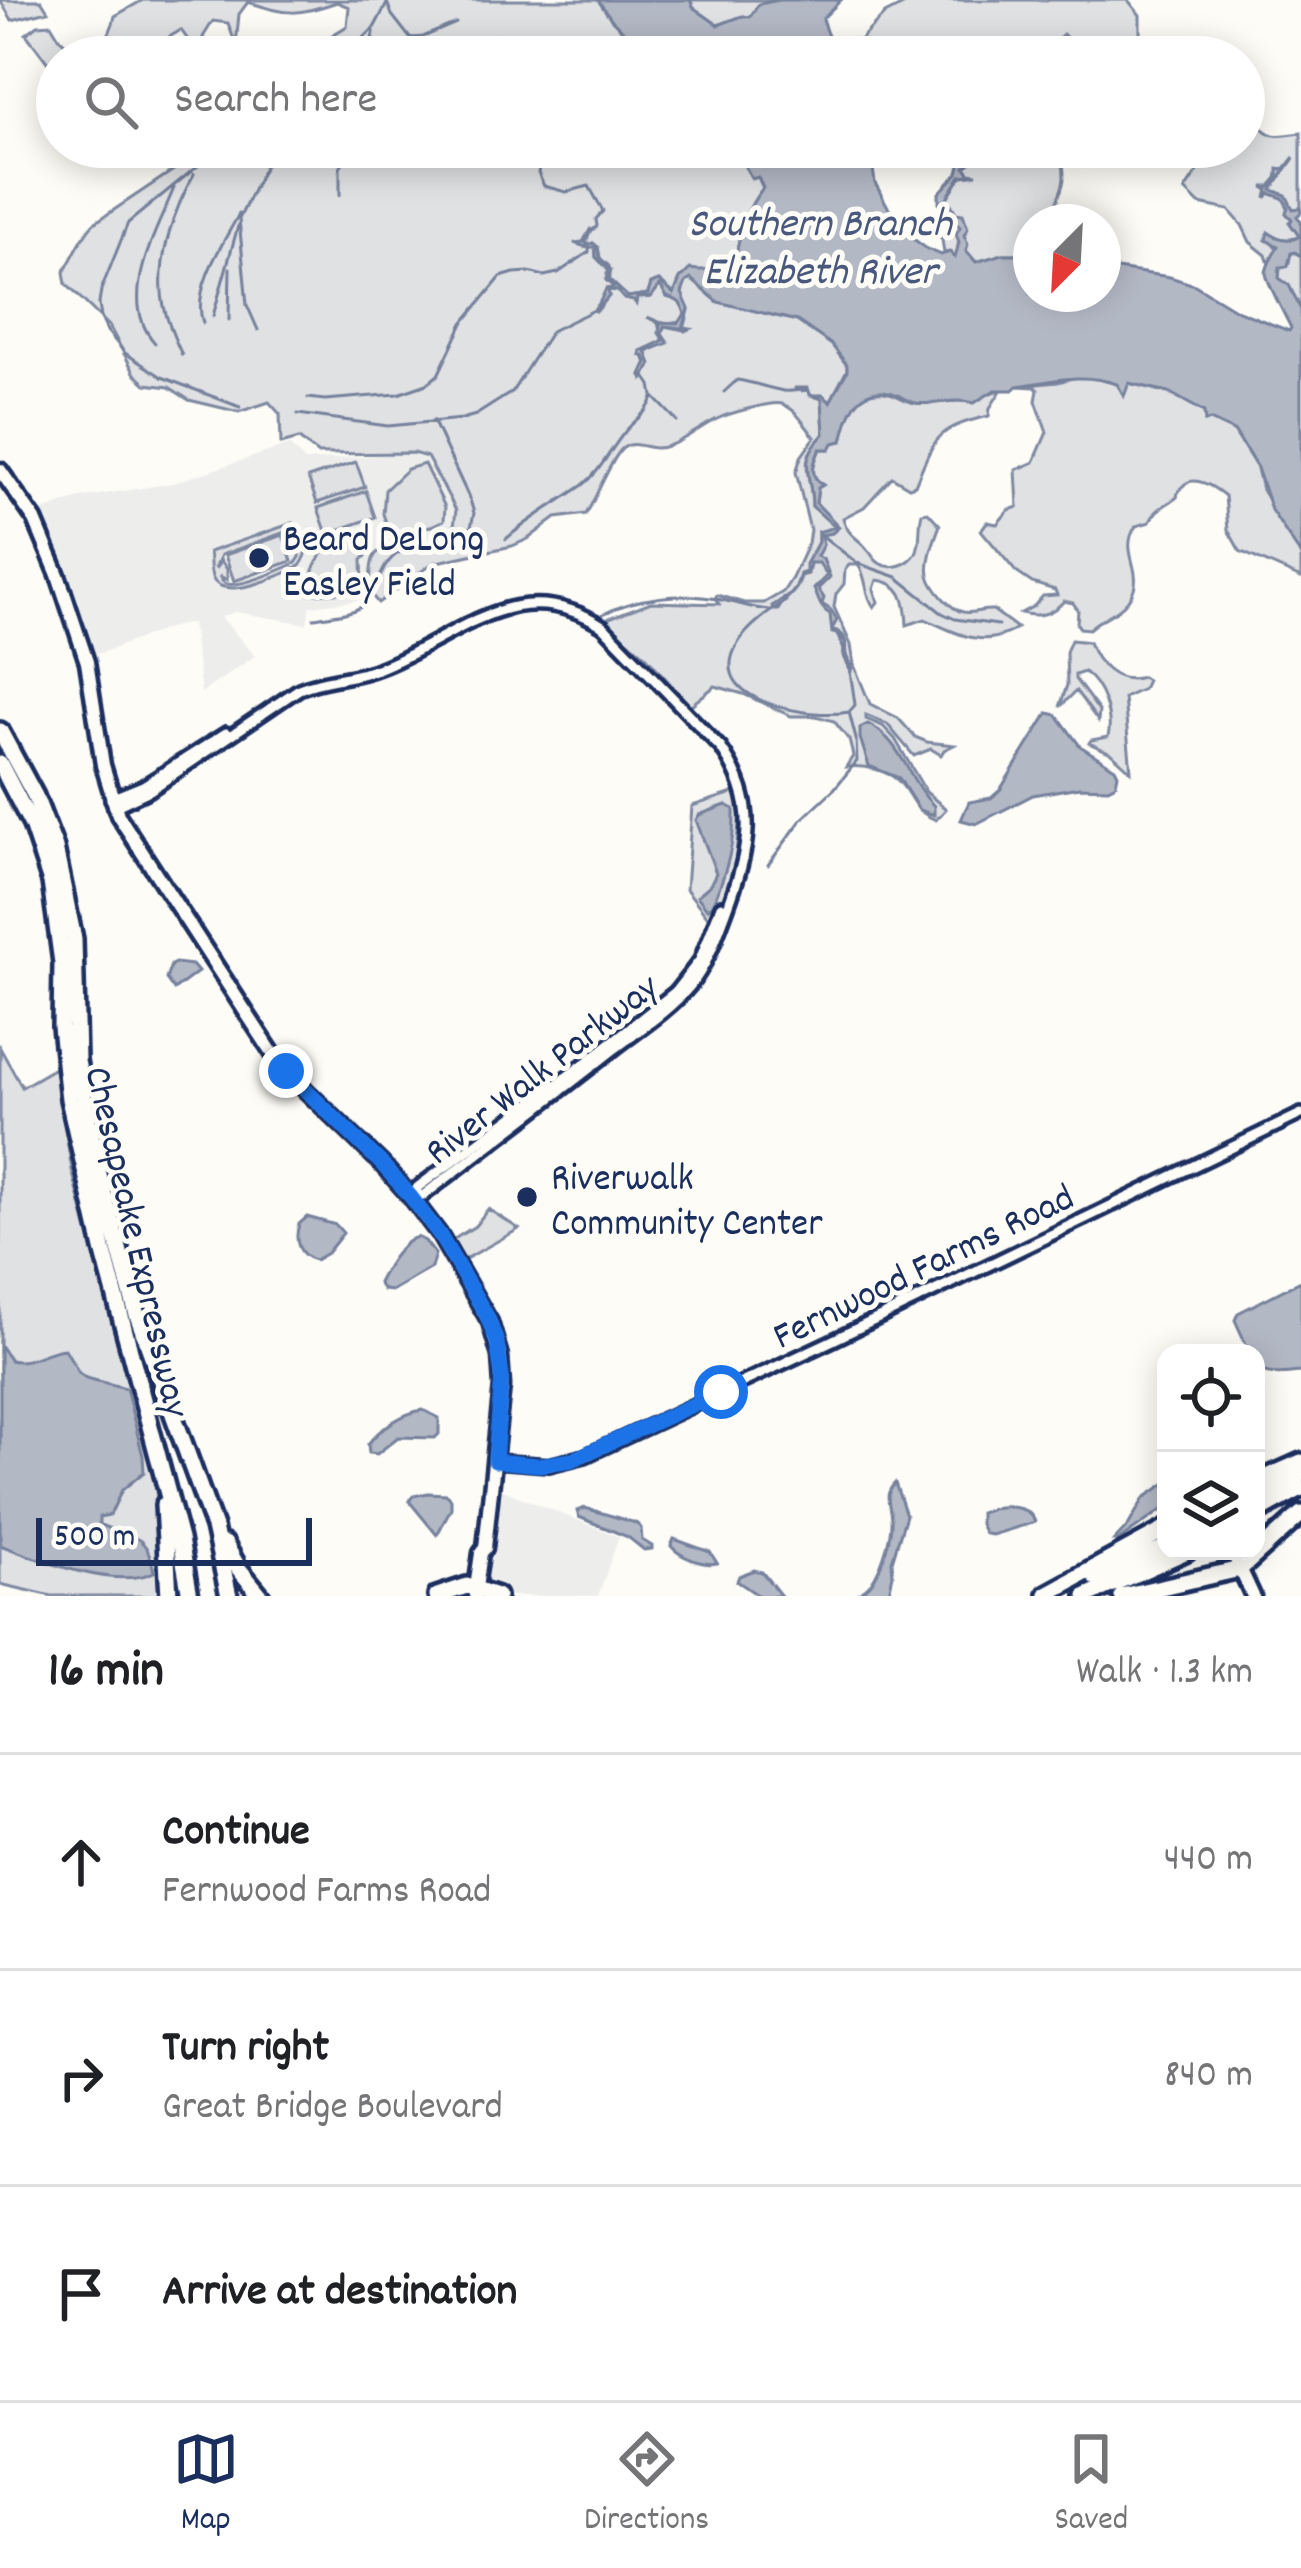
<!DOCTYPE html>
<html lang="en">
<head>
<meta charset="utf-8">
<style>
	:root { --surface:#fff; --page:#f2f2f2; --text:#202124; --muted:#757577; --line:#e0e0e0; --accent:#1b2f5e }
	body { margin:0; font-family:Dekko,sans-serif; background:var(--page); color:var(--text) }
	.controls { position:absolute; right:36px; bottom:36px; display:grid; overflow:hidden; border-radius:24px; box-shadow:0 6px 30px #0003 }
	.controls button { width:108px; height:108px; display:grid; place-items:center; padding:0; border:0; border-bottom:3px solid var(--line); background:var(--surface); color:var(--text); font:60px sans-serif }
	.compass { position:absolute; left:1013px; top:204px; width:108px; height:108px; border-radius:50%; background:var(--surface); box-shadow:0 6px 30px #0003; rotate:204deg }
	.scale { position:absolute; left:36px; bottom:30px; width:276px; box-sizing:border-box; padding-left:12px; border:6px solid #1b2f5e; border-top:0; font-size:33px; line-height:42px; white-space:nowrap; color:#1b2f5e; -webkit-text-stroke:9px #fdfcf7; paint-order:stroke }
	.stop { position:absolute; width:36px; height:36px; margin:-27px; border:9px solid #1a73e8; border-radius:50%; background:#fff }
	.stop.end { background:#1a73e8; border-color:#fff; box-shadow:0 3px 12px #0008 }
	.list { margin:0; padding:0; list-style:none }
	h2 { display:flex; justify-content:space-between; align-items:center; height:156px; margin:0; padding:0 48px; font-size:51px }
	h2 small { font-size:39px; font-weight:400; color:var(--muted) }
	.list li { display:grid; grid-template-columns:78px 1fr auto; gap:36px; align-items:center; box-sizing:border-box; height:216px; padding:0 48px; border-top:3px solid var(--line) }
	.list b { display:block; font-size:45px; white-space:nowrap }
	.list p { margin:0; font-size:39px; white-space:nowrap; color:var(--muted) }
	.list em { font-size:39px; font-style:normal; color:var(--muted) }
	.icon { flex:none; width:66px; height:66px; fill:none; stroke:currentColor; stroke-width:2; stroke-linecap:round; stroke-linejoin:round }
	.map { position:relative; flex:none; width:1301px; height:1596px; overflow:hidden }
	.search { position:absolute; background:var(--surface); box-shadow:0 6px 30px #0003; left:36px; right:36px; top:36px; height:132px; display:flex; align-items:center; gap:30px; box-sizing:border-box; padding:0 42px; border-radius:66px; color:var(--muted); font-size:45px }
	.sheet { height:804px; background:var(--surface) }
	nav { display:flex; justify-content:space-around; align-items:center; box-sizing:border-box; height:168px; border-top:3px solid var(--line); background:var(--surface); font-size:33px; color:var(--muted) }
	nav a { display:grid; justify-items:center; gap:6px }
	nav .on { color:var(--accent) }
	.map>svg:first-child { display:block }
	.built { fill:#edeeec }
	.green { fill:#e0e1e3; stroke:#7e88a0; stroke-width:3; fill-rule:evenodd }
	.water { fill:#b3b8c5; stroke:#76819c; stroke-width:3 }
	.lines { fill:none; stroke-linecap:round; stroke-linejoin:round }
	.stream { stroke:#76819c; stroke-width:3 }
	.minor-casing { stroke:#1b2f5e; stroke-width:18 }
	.major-casing { stroke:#1b2f5e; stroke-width:21 }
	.highway-casing { stroke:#1b2f5e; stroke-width:24 }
	.minor { stroke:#fdfcf7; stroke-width:9 }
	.major { stroke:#fdfcf7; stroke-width:12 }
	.highway { stroke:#fdfcf7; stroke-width:15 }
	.route { stroke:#1a73e8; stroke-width:15 }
	.poi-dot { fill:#1b2f5e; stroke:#fdfcf7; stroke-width:4.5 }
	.labels { text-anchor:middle; stroke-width:10; stroke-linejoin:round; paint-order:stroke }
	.poi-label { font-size:39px; fill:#1b2f5e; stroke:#fdfcf7; text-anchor:start }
	.street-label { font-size:39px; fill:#1b2f5e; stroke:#fdfcf7 }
	.water-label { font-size:42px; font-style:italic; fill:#49587d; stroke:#fdfcf7 }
</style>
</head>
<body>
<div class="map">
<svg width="1301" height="1596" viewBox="0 0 1301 1596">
	<rect width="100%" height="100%" fill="#fdfcf7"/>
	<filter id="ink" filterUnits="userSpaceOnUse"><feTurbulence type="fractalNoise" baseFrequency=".00833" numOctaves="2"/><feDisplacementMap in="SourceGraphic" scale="24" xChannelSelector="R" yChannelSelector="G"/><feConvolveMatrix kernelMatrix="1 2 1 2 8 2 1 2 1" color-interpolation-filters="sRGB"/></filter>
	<g filter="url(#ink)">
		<!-- built -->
		<path class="built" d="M289 445 305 461 432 451 459 516 450 537 390 543 370 565 369 599 310 606 307 624 235 612 221 617 255 656 201 693 192 623 168 628 90 657 37 513 79 498 173 483Z
			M498 1488 619 1537 598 1596H509L486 1587Z"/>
		<!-- green -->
		<path class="green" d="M0 0H41L48 11 12 20Z
			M143 0H598L612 20 650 57H296L347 26 349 7 337 2C296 16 289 15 248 2L239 14 236 45 228 23 213 21 203 37 212 57H200L181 30 136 57H57V64L48 63 26 34 38 25 51 24 60 39 74 51C100 49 109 42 115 16Z
			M690 0H779L759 4 750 17 718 25 694 8Z
			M913 0H1128L1140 15V57H1043L1061 43 1065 36 1063 34 1039 57 850 56 848 52 885 14Z
			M1244 117C1275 131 1258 140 1301 133V208L1293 209 1279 192 1271 190 1294 158 1284 170H1279L1277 178 1268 188V193L1283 198 1288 207 1286 213 1292 220 1289 222 1299 236C1291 243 1277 235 1267 240L1278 248 1269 264 1266 255 1250 242 1242 225 1229 210 1199 204 1185 190 1201 166 1222 147H1244Z
			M208 147H728L743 163 752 178 758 177 763 188C747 207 739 233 736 258 714 263 717 273 690 270L680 279 674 294 659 281 651 284 648 294 628 297 610 280 609 266 600 258 598 247 593 243 588 247 595 246 596 257 608 270 606 280 614 288 606 289 603 299 594 310 597 311 609 296 608 290H617L624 299 635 301 637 298 651 297 660 285 667 297C678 300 682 302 685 314L680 323H658L663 342 641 351V354L647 362 641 375 644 378 650 364 646 352 667 343 662 334 664 326 684 330 689 310 681 294 686 282 691 279 718 302 797 321 832 345 847 365V370L830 402 823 395 813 396 822 399 824 434C795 463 812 472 812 506L835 527 818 532V542L812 558 823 545 821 534 832 533 839 527 816 503 818 488 823 485C808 475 814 463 820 449H830L832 443 842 441C846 417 856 385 889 393 898 395 906 402 916 403 937 406 954 397 974 403L987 394 1002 389 990 408 989 416C936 428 935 437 915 485L909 487 892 477 864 507 843 518C849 538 856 535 867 549 873 555 873 560 881 564 892 570 909 565 916 553 922 541 918 526 922 513L928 512 940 525C935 539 926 560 929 575 932 588 950 609 963 612 972 614 983 609 993 610L1017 628C985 650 958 634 925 619L907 625C906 601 903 583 877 580L874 589 878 602 874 607C864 594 868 578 858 565H849L845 570 844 584 836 594 834 607 851 645 854 665 870 704 898 718 915 737 927 742 954 745 944 750 941 755 931 749 914 756 887 724 866 715V719L883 726 895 739 926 792 946 809 936 820C912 809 916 803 902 785 890 769 863 765 846 767L853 756 849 740 834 721 816 716H791L743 694 715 686 690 706 646 656 604 620 651 602 719 604 715 598 717 595 744 603H764L783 592 792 578 808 543 810 530 796 472 801 457 815 437C805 427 797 409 782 404 772 401 727 414 717 419 700 427 686 440 668 446 647 453 637 438 623 448 612 456 596 499 586 514L556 518 528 539 512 546 433 563 378 603 370 593C371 582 369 562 376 554 384 543 433 546 453 534L456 510 427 457 413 453 318 454 299 439 281 444 280 414 269 402 239 412 189 400 169 387 146 384 135 374 109 326 66 284 64 272C74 256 81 237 93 224Z
			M980 147H1065C1061 159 1064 164 1064 177 1064 196 1044 206 1074 217L1075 222H1031V254H1003L976 262 966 250 956 213 945 201 961 176 971 175 965 167Z
			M941 206 961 227 956 259 950 252 944 253 942 240 937 234 947 219Z
			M1294 252 1301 256V310L1294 295 1279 278 1280 266 1289 261V256Z
			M1083 375 1117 384 1124 393 1128 383C1154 389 1180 394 1201 410 1217 422 1212 422 1233 430L1257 468 1262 490 1301 555V578L1240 551 1228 530 1225 496C1214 487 1193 473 1182 487 1171 501 1185 492 1170 502 1159 509 1155 511 1150 522L1136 526C1117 554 1149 572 1128 600 1118 614 1101 617 1089 629L1080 628 1077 624 1078 610 1073 603 1064 601C1052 614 1039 618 1021 613L1034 606 1043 596 1057 595 1055 590 1032 583 1016 572 981 530 987 522 997 524 1009 510 1018 507 1016 470 1034 462 1047 432 1036 401 1038 390 1035 387 1017 386 1058 382Z
			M356 462 365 487 317 503 308 478Z
			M424 464 445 507 444 520 431 526 390 533 383 514 385 490 407 469Z
			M366 491 375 517 327 534 318 508Z
			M293 523C298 540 317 542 300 566 282 575 229 600 214 581 208 572 211 560 209 552ZM285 532 292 534 301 544 300 557 296 563C283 569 236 590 224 583 222 582 221 578 219 576L227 580V569L221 561 215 569 221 555Z
			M283 535 292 561 234 581 225 555Z
			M361 536 362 552 366 556 362 560 363 589 360 592 309 594C310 560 327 540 361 536Z
			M1071 640 1089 642C1096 665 1118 685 1142 677L1147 680 1143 689 1124 698 1131 771 1111 753 1089 743 1091 740 1108 737C1113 716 1102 685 1084 672L1075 675V679L1099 711 1098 721 1076 691 1060 707 1067 685 1066 652Z
			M742 790 735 864 714 925 686 889 692 806Z
			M0 1048 22 1087 55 1068 72 1170 125 1373 130 1376 155 1473 163 1596H52L0 1584Z
			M488 1209 519 1229 462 1261 451 1241 475 1226Z"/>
		<!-- water -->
		<path class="water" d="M598 0H690L694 8 718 25 742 16 750 17 759 4 779 0H841L823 18C824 31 832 47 844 54L848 52 851 57H801L803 50 808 51V44L798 45 793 57H650L612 20Z
			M728 147H870L875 183 893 216 905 225 912 238 927 249 941 255 950 252 955 258 959 242 956 234 960 227 939 203V193L958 173 961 161 973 147H980L974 153V160L965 167 969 173 977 174 961 176 945 201 948 206 951 204 956 213 963 214 968 228 964 235 968 244 966 251 976 262 1003 254H1031V294H1103V263L1117 269 1170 277 1195 285 1236 310 1289 331 1291 328C1286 317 1266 281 1266 273 1267 263 1274 255 1278 246L1266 240 1268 232C1276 238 1292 243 1299 236L1290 223 1292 219 1286 213 1288 207 1283 198 1269 193 1266 198 1268 189 1263 187H1271L1278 177V169L1284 170 1294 157 1272 190 1286 195 1293 209 1301 208V213L1297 216 1301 222V256L1295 252 1291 253 1288 266 1280 267 1279 278 1289 285 1301 310V555L1271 510 1257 468 1235 432 1210 420 1205 422 1204 412 1168 392 1129 383 1124 396 1117 384C1081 372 1054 381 1017 386L1013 390H995L974 403C954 397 937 406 916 403 906 401 899 394 889 392 856 385 847 418 842 441L833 443 830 449H820C814 462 807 476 823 485L818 488 816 503 839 527 832 533 821 535 823 545 817 556 823 559 830 577 818 589 824 598 822 604 831 610 837 620 832 629C854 638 841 645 848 659 853 671 853 659 851 671L843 656 845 643 838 634 832 633 830 614C819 608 819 599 814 589L827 575 819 563H810L808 574 801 576C798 594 785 596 778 610H774L772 606 791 594 796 587 800 574 806 572V564L818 542V532L835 527 812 506C812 473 796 462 824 434L822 399C817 394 811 399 807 389L802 391 794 388H808L810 395H823L830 402 847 371V365L832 345 797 321 718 302 691 279 686 282 682 293 689 309 683 328 690 329 685 331 681 328 664 326 662 334 668 343 646 351 651 364 643 379 641 375 647 362 644 356 640 355 641 351 664 340 659 333 660 324 647 317 659 322 679 323 685 314C682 302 678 300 667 297L660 285 651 297 637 298 636 304 634 301 624 299 617 291 608 290 609 296 595 312 606 289 614 287 606 280 608 269 596 257 595 246 589 248 574 243 583 242 591 228 586 243 588 245 593 243 598 247 600 258 611 270 609 280 628 297 648 294 651 284 659 281 674 294 680 279 690 269C718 273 714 263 736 258 739 233 747 207 763 188L758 177 752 179 743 163Z
			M1048 713 1057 715 1080 746 1115 768 1118 774 1116 784 1108 788 1079 787 1033 795 976 824 961 820 969 802 991 798 1000 790Z
			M868 724C902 740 908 781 934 806V815L919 810 899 778 869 766 860 738V728Z
			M726 805 734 809C735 844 726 872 713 904L707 909 697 896 710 885 716 873 696 820 699 815Z
			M175 963 192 965 198 972 174 990 166 979 171 965Z
			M307 1217 336 1225 343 1233 327 1253 315 1260C298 1256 294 1240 299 1224Z
			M417 1237 425 1241 435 1254 431 1268 391 1291 383 1290 378 1283C386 1267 400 1242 417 1237Z
			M1301 1281V1372C1286 1373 1267 1378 1256 1366V1353H1250L1235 1320 1238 1313Z
			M0 1345 10 1360C30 1365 45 1350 65 1349L79 1373 86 1378 126 1388 143 1456 144 1472 122 1490 110 1515 99 1517V1524C132 1540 147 1530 154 1572 116 1591 37 1559 0 1545Z
			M423 1410 439 1418V1434L435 1438 398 1437 377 1454 369 1453 368 1444C380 1428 403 1413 423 1410Z
			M895 1483 906 1515 892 1561 893 1575 888 1596H853C862 1592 870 1587 875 1577 883 1563 892 1535 891 1519 890 1503 883 1495 895 1483Z
			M1166 1483V1507L1118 1541H1114L1128 1526 1144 1498Z
			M428 1493 446 1494 451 1499V1508L437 1535 409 1501 413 1496Z
			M998 1507C1012 1506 1030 1507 1035 1522L992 1535 985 1534 980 1524V1513Z
			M585 1508 636 1523 641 1528 642 1540 652 1546V1549L644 1550 628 1537 579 1517 577 1511Z
			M674 1539 710 1552 717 1563C703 1566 680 1557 671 1546Z
			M754 1570 762 1572 781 1596H759L737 1581 739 1576Z"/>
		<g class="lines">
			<!-- stream -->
			<path class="stream" d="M387 2 392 15 410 38 423 37 456 23
				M496 35 511 57
				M344 57 374 28 389 0
				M368 57 374 30
				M221 147 128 223 101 290 99 304 101 318 107 331 125 353 162 377 240 407
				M544 147 538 173 544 186 566 192 589 186 603 211 596 219 597 226 589 234
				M340 195V167L354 147
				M213 316 238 226
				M229 320 230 268
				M203 323C191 290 223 243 239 214
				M258 330 247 305 239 219 274 147
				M155 343C116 300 156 233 174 188
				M182 355C173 336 163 313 162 292 159 253 175 208 194 174
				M644 375 651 385 653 396 677 421
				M724 392 737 380C752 382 764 387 779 390 790 394 797 388 809 391
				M308 398 325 400 398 394 427 384 438 375 463 323 501 277 514 273 529 272 544 276 558 273 589 252V249
				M298 414 388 426 462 419 476 415 512 392 551 331 594 310
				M820 534 857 563 897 577 942 613 955 619 998 625
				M506 539C530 518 557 503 583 485 600 472 610 450 624 433 633 421 648 413 653 398
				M786 601C770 611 746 628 737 645 704 703 813 719 849 712
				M601 615C638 596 682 592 722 600 738 603 753 609 769 610
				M314 618C329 615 347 615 361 607 380 595 377 565 399 553 426 540 444 550 471 527L474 513 470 500 433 420
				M768 865 802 819 834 789 857 761 856 739 849 712 855 705C852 681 848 653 836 633"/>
			<!-- minor casing -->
			<g class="minor-casing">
				<path id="minor" d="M111 799 143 786 226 733
					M114 807 150 790 299 689C325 678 353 679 380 668 458 638 516 570 603 626L721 748C761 806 749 850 726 912 716 938 708 964 690 986 669 1011 639 1030 613 1050 551 1099 487 1147 424 1195L411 1197
					M412 1196 418 1187 588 1061 675 992 700 960 721 906
					M495 1461 549 1465 585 1456 829 1342 1301 1114"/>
			</g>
			<!-- major casing -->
			<g class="major-casing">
				<path id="major" d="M0 470 35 520 58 575 87 662 103 765 118 815 275 1057 294 1079 381 1163 411 1197 439 1234 490 1322 500 1356 502 1386 485 1548 481 1553 475 1595
					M1232 1551 1253 1596"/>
			</g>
			<!-- highway casing -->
			<g class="highway-casing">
				<path id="highway" d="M0 731 35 796 55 848 74 939 77 1061 100 1179 137 1315 214 1527 229 1596
					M0 764 32 825 51 882 62 963 61 1027 69 1099 103 1249 180 1539 190 1596
					M1256 1482 1301 1462
					M1256 1498 1301 1473
					M164 1505 169 1596
					M1256 1513 1301 1488
					M225 1544 239 1569 261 1596
					M1096 1578 1166 1547
					M1047 1594 1166 1529
					M437 1596 467 1586 497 1596
					M1086 1596 1187 1551
					M1122 1596 1240 1569 1301 1514"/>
			</g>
			<!-- minor -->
			<use href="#minor" class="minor"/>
			<!-- major -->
			<use href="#major" class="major"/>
			<!-- highway -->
			<use href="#highway" class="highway"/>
		</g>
	</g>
	<g class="lines" filter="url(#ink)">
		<!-- route -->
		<path class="route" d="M286 1071 381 1163 411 1197 439 1234 487 1316 497 1342 502 1376 495 1461 539 1465 572 1460 721 1392"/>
	</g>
	<!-- markers -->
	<g class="poi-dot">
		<circle cx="259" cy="558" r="12"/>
		<circle cx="527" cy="1197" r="12"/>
	</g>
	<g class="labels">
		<!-- poi labels -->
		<g class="poi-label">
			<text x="283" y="550">Beard DeLong<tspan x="283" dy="45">Easley Field</tspan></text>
			<text x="551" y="1189">Riverwalk<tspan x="551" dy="45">Community Center</tspan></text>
		</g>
		<!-- street labels -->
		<g class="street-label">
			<text transform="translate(540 1067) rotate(-38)" y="14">River Walk Parkway</text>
			<text transform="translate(140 1241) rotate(77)" y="14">Chesapeake Expressway</text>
			<text transform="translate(922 1264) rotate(-26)" y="14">Fernwood Farms Road</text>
		</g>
		<!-- water labels -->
		<g class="water-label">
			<text x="820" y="235">Southern Branch<tspan x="820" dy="48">Elizabeth River</tspan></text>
		</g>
	</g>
</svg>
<div class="controls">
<button><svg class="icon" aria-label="locate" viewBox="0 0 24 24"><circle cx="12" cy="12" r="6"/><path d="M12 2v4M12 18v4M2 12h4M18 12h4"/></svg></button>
<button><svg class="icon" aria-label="layers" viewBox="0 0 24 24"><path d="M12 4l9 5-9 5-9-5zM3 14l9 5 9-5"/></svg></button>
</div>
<svg class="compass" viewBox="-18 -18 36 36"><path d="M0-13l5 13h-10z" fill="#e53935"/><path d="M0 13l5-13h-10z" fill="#757577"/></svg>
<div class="scale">500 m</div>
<div class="stop" style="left:721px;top:1392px"></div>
<div class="stop end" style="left:286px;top:1071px"></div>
<div class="search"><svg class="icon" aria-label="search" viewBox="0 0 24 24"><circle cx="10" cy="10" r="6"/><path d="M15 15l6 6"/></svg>Search here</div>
</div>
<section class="sheet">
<h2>16 min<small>Walk · 1.3 km</small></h2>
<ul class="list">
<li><svg class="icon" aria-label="ahead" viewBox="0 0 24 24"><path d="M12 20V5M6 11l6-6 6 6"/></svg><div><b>Continue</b><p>Fernwood Farms Road</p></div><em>440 m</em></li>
<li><svg class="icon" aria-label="right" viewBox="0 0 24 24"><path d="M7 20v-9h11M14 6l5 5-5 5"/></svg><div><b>Turn right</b><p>Great Bridge Boulevard</p></div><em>840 m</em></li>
<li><svg class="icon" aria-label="arrive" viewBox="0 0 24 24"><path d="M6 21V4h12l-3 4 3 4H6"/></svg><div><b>Arrive at destination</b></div></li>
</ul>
</section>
<nav>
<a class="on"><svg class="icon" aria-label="map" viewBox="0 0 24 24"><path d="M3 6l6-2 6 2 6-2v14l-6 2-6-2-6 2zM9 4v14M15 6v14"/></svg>Map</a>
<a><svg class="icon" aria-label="directions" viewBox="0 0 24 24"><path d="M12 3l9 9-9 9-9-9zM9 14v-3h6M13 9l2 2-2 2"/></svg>Directions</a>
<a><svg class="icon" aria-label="saved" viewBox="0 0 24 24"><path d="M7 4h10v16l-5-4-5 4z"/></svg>Saved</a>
</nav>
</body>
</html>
